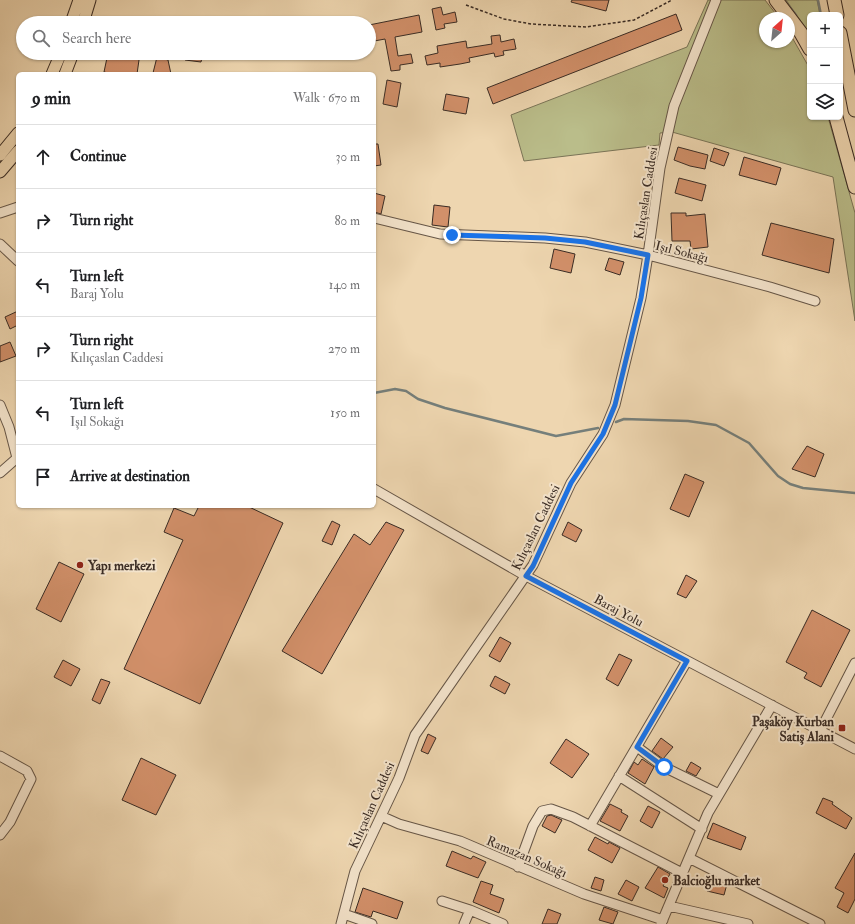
<!DOCTYPE html>
<html lang="en">
<head>
<meta charset="utf-8">
<style>
	:root { --surface:#fff; --page:#f6f6f6; --text:#202124; --muted:#757577; --line:#e0e0e0 }
	body { margin:0; font-family:"IM FELL Double Pica",serif; background:var(--page); color:var(--text) }
	.controls { position:absolute; right:12px; top:12px; display:grid; overflow:hidden; border-radius:6px; box-shadow:0 1px 3px #0004 }
	.controls button { width:36px; height:36px; display:grid; place-items:center; padding:0; border:0; border-bottom:1px solid var(--line); background:var(--surface); color:var(--text); font:20px sans-serif }
	.compass { position:absolute; left:759px; top:12px; width:36px; height:36px; border-radius:50%; background:var(--surface); box-shadow:0 1px 3px #0004; rotate:27deg }
	.stop { position:absolute; width:12px; height:12px; margin:-9px; border:3px solid #1a73e8; border-radius:50%; background:#fff }
	.stop.end { background:#1a73e8; border-color:#fff; box-shadow:0 1px 4px #0008 }
	.list { margin:0; padding:0; list-style:none }
	h2 { display:flex; justify-content:space-between; align-items:center; height:52px; margin:0; padding:0 16px; font-size:17px }
	h2 small { font-size:13px; font-weight:400; color:var(--muted) }
	.list li { display:grid; grid-template-columns:26px 1fr auto; gap:12px; align-items:center; box-sizing:border-box; height:64px; padding:0 16px; border-top:1px solid var(--line) }
	.list b { display:block; font-size:15px; white-space:nowrap }
	.list p { margin:0; font-size:13px; white-space:nowrap; color:var(--muted) }
	.list em { font-size:13px; font-style:normal; color:var(--muted) }
	.icon { flex:none; width:22px; height:22px; fill:none; stroke:currentColor; stroke-width:2; stroke-linecap:round; stroke-linejoin:round }
	.map { position:relative; flex:none; width:855px; height:924px; overflow:hidden }
	.search { position:absolute; background:var(--surface); box-shadow:0 1px 3px #0004; left:16px; top:16px; width:360px; height:44px; display:flex; align-items:center; gap:10px; box-sizing:border-box; padding:0 14px; border-radius:22px; color:var(--muted); font-size:15px }
	.panel { position:absolute; background:var(--surface); box-shadow:0 1px 3px #0004; left:16px; top:72px; width:360px; height:436px; border-radius:6px }
	.map>svg:first-child { display:block }
	.green { fill:#babd8a; stroke:#7a7457 }
	.lines { fill:none; stroke-linecap:round; stroke-linejoin:round }
	.stream { stroke:#757f7b; stroke-width:2.5 }
	.building { fill:#d2906a; stroke:#392b24 }
	.minor-casing { stroke:#665647; stroke-width:11 }
	.major-casing { stroke:#392b24; stroke-width:13 }
	.highway-casing { stroke:#392b24; stroke-width:15 }
	.path { stroke:#392b24; stroke-width:1.5; stroke-dasharray:3 2; stroke-linecap:butt }
	.minor { stroke:#f4e4cc; stroke-width:9 }
	.major { stroke:#eed6b0; stroke-width:11 }
	.highway { stroke:#eed6b0; stroke-width:13 }
	.route { stroke:#1a73e8; stroke-width:5 }
	.poi-dot { fill:#8f2418; stroke:#f4e4cc; stroke-width:1.5 }
	.labels { text-anchor:middle; stroke-width:4; stroke-linejoin:round; paint-order:stroke }
	.street-label { font-size:13px; fill:#392b24; stroke:#f4e4cc }
	.poi-label { font-size:13px; font-weight:bold; fill:#392b24; stroke:#f4e4cc; text-anchor:start }
</style>
</head>
<body>
<div class="map">
<svg width="855" height="924" viewBox="0 0 855 924">
	<rect width="100%" height="100%" fill="#eed6b0"/>
	<filter id="stains"><feTurbulence type="fractalNoise" baseFrequency=".005" numOctaves="4"/><feColorMatrix values="0 0 0 0 .2 0 0 0 0 .09 0 0 0 0 .02 0 0 0 .5 -.17"/></filter>
	<radialGradient id="worn" r=".72"><stop offset=".6" stop-color="#630" stop-opacity="0"/><stop offset="1" stop-color="#630" stop-opacity=".3"/></radialGradient>
	<!-- green -->
	<path class="green" d="M708 0H765L779 18H765V42H789V32L810 69V117H828L855 213V321L833 177 672 132 660 133 659 145 524 161 511 115 687 47Z
		M786 0H817L820 15H810V34Z"/>
	<g class="lines">
		<!-- stream -->
		<path class="stream" d="M784 0 796 15
			M818 0 821 15
			M374 393 395 389 406 391 418 399 445 408 556 436 598 428
			M616 422 624 419 688 421 716 425 749 443 778 476 790 484 803 488 855 493"/>
	</g>
	<!-- building -->
	<path class="building" d="M572 0H609L606 11 571 2Z
		M441 7 443 15 455 12 457 22 444 24 445 28 436 30 432 9Z
		M676 14 682 30 493 104 487 88Z
		M419 15 422 32 395 37 398 56 411 54 413 63 400 65V70L391 71 385 39 369 42V25Z
		M500 35 501 42 514 39 516 49 503 51 504 55 495 57 494 53 469 58 470 62 460 64 440 67V63L427 65 425 56 438 53 437 46 466 41 467 48 492 44 491 36Z
		M108 53H140L137 74H113L104 72Z
		M187 53H203L201 62 185 60Z
		M157 57 168 60 171 74 153 73Z
		M387 80 401 83 397 107 383 104Z
		M446 94 469 98 466 114 443 110Z
		M374 144H378L381 165 374 166Z
		M678 147 708 155 705 169 690 166 674 160Z
		M714 148 729 153 724 166 710 161Z
		M744 157 781 168 776 185 739 175Z
		M679 178 706 185 702 201 675 193Z
		M374 193 385 196 381 214 374 212Z
		M434 205 450 207 448 227 432 225Z
		M671 213H686V216L705 214 708 247 691 249 690 241H672Z
		M771 223 834 239 829 273 762 255Z
		M554 249 575 254 571 273 550 268Z
		M609 258 624 262 620 275 605 270Z
		M18 311V325L10 329 5 317Z
		M10 342 16 356 0 362V346Z
		M807 446 824 454 815 477 792 469Z
		M685 474 704 482 689 517 670 509Z
		M199 506H247L283 523 200 704 124 669 183 540 164 532 174 508 194 516Z
		M332 521 340 525 332 545 322 541Z
		M386 522 404 530 322 674 282 651 354 534 370 545Z
		M568 522 582 530 576 542 562 535Z
		M59 562 84 574 61 622 36 609Z
		M686 575 697 581 686 598 677 594Z
		M812 610 850 630 821 687 804 678 807 673 786 662Z
		M500 637 511 643 500 662 489 656Z
		M619 654 632 660 618 686 606 679Z
		M63 660 80 669 71 686 54 677Z
		M495 676 510 684 505 694 490 686Z
		M101 679 110 682 100 704 92 700Z
		M428 734 436 738 428 754 421 751Z
		M661 738 673 747 663 759 652 751Z
		M566 739 589 754 572 778 550 763Z
		M141 758 176 775 156 815 122 800Z
		M642 759 654 767 645 784 628 773 634 762 638 765Z
		M691 762 701 768 696 776 686 771Z
		M823 798 833 802 832 804 852 818 846 829 816 813Z
		M610 804 622 810 621 812 628 816 620 831 600 821Z
		M648 806 660 812 652 828 640 821Z
		M551 815 562 820 555 833 542 826 547 816Z
		M713 823 746 837 741 850 707 838Z
		M595 837 608 844 609 842 620 848 612 863 588 850Z
		M452 851 471 859 473 856 486 862 478 878 446 866Z
		M855 853V899L848 913 837 907 844 893 835 888Z
		M658 867 670 874 663 886 668 888 664 898 645 888Z
		M595 877 604 880 601 891 591 888Z
		M710 877 727 884 724 895 707 891Z
		M626 880 639 887 632 901 618 894Z
		M481 881 493 885 490 894 504 899 499 913 473 902Z
		M363 888 403 902 397 919 373 911 371 917 355 912Z
		M604 907 618 912 613 924 599 920Z
		M548 909 561 914 557 924H542Z"/>
	<g class="lines">
		<!-- minor casing -->
		<g class="minor-casing">
			<path id="minor" d="M0 213 18 207
				M374 218 440 234 545 238 585 242 648 255 770 287 815 301
				M0 244 18 261
				M0 405 9 427 17 458 0 473
				M374 489 526 576 855 749
				M820 731 855 663
				M637 747 664 767 719 794
				M0 756 27 771 31 779 10 822 0 835
				M619 776 702 829
				M381 816 399 824 460 841 584 894 663 920
				M590 826 687 661
				M689 858 820 924
				M518 867 533 826 542 811 551 809 573 817 682 873
				M442 901 470 910 503 924
				M669 906 748 924
				M344 914 372 924
				M341 924 355 871 399 778 415 735 533 565 571 483 603 434 615 405 641 298 648 255 660 168 674 106 716 0
				M464 924 470 910
				M661 924 708 813 772 705"/>
		</g>
		<!-- major casing -->
		<g class="major-casing">
			<path id="major" d="M71 23 79 0
				M83 23 90 0
				M52 74 61 53
				M65 74 73 53
				M0 155 18 133
				M0 172 18 151"/>
		</g>
		<!-- highway casing -->
		<g class="highway-casing">
			<path id="highway" d="M776 0 801 33 810 49
				M834 0 837 15
				M840 33 855 110
				M836 117 855 187"/>
		</g>
		<!-- path -->
		<path class="path" d="M466 5 504 19 531 24 586 27 634 20 672 0"/>
		<!-- minor -->
		<use href="#minor" class="minor"/>
		<!-- major -->
		<use href="#major" class="major"/>
		<!-- highway -->
		<use href="#highway" class="highway"/>
	</g>
	<g class="lines">
		<!-- route -->
		<path class="route" d="M452 235 545 238 585 242 648 255 641 298 615 405 603 434 571 483 533 566 526 576 687 661 637 747 664 767"/>
	</g>
	<!-- markers -->
	<g class="poi-dot">
		<circle cx="80" cy="565" r="4"/>
		<rect x="838" y="724" width="8" height="8" rx="2"/>
		<circle cx="665" cy="880" r="4"/>
	</g>
	<g class="labels">
		<!-- street labels -->
		<g class="street-label">
			<text transform="translate(645 193) rotate(-81)" y="5">Kılıçaslan Caddesi</text>
			<text transform="translate(682 251) rotate(14)" y="5">Işıl Sokağı</text>
			<text transform="translate(535 527) rotate(-64)" y="5">Kılıçaslan Caddesi</text>
			<text transform="translate(619 610) rotate(28)" y="5">Baraj Yolu</text>
			<text transform="translate(371 805) rotate(-66)" y="5">Kılıçaslan Caddesi</text>
			<text transform="translate(527 856) rotate(23)" y="5">Ramazan Sokağı</text>
		</g>
		<!-- poi labels -->
		<g class="poi-label">
			<text x="88" y="570">Yapı merkezi</text>
			<text x="834" y="726" text-anchor="end">Paşaköy Kurban<tspan x="834" dy="15">Satiş Alani</tspan></text>
			<text x="673" y="885">Balcioğlu market</text>
		</g>
	</g>
	<rect width="100%" height="100%" filter="url(#stains)"/>
	<rect width="100%" height="100%" fill="url(#worn)"/>
</svg>
<div class="controls">
<button>+</button>
<button>−</button>
<button><svg class="icon" aria-label="layers" viewBox="0 0 24 24"><path d="M12 4l9 5-9 5-9-5zM3 14l9 5 9-5"/></svg></button>
</div>
<svg class="compass" viewBox="-18 -18 36 36"><path d="M0-13l5 13h-10z" fill="#e53935"/><path d="M0 13l5-13h-10z" fill="#757577"/></svg>
<div class="stop" style="left:664px;top:767px"></div>
<div class="stop end" style="left:452px;top:235px"></div>
<div class="search"><svg class="icon" aria-label="search" viewBox="0 0 24 24"><circle cx="10" cy="10" r="6"/><path d="M15 15l6 6"/></svg>Search here</div>
<section class="panel">
<h2>9 min<small>Walk · 670 m</small></h2>
<ul class="list">
<li><svg class="icon" aria-label="ahead" viewBox="0 0 24 24"><path d="M12 20V5M6 11l6-6 6 6"/></svg><div><b>Continue</b></div><em>30 m</em></li>
<li><svg class="icon" aria-label="right" viewBox="0 0 24 24"><path d="M7 20v-9h11M14 6l5 5-5 5"/></svg><div><b>Turn right</b></div><em>80 m</em></li>
<li><svg class="icon" aria-label="left" viewBox="0 0 24 24"><path d="M17 20v-9H6M10 6l-5 5 5 5"/></svg><div><b>Turn left</b><p>Baraj Yolu</p></div><em>140 m</em></li>
<li><svg class="icon" aria-label="right" viewBox="0 0 24 24"><path d="M7 20v-9h11M14 6l5 5-5 5"/></svg><div><b>Turn right</b><p>Kılıçaslan Caddesi</p></div><em>270 m</em></li>
<li><svg class="icon" aria-label="left" viewBox="0 0 24 24"><path d="M17 20v-9H6M10 6l-5 5 5 5"/></svg><div><b>Turn left</b><p>Işıl Sokağı</p></div><em>150 m</em></li>
<li><svg class="icon" aria-label="arrive" viewBox="0 0 24 24"><path d="M6 21V4h12l-3 4 3 4H6"/></svg><div><b>Arrive at destination</b></div></li>
</ul>
</section>
</div>
</body>
</html>
